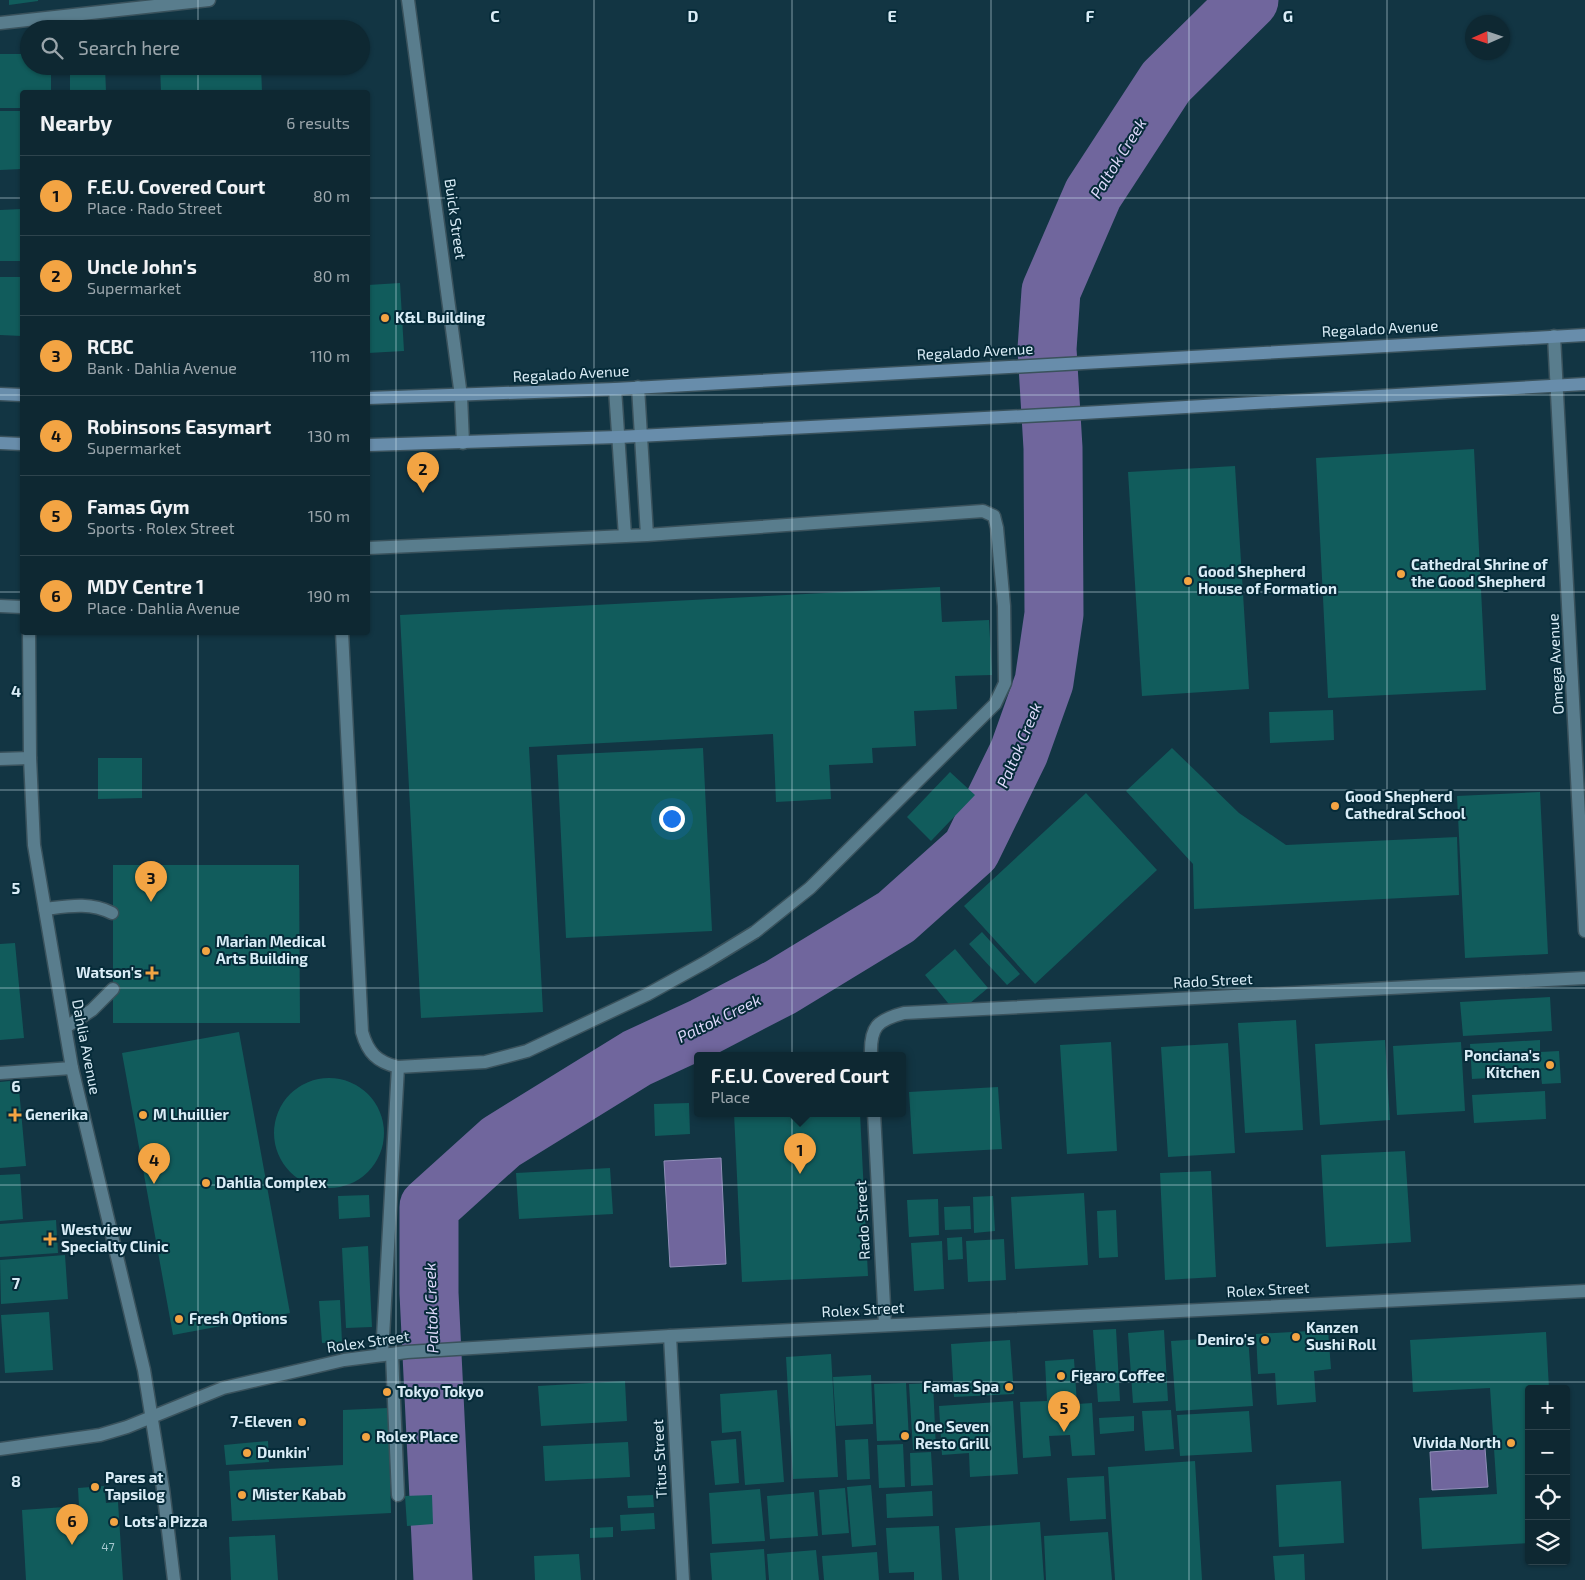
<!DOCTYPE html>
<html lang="en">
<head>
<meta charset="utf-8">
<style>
	:root { --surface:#0e2832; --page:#1c343e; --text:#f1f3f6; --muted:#9ba6ac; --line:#2e444d; --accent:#f3a443 }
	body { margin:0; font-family:"Exo 2",sans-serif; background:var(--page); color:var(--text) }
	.controls { position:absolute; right:15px; bottom:15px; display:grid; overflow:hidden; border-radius:5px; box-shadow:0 1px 4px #0004 }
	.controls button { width:45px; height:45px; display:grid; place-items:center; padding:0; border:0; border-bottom:1px solid var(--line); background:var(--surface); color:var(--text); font:25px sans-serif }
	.compass { position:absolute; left:1465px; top:15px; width:45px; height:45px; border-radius:50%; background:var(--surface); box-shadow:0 1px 4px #0004; rotate:267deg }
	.you { position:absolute; left:671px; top:818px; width:18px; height:18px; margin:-12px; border:4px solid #fff; border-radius:50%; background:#1a73e8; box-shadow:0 0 0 8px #1a73e833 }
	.badge { display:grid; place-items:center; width:32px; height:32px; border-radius:50%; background:var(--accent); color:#111; font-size:16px; font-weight:700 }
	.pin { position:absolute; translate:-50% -41px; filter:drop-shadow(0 1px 2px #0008) }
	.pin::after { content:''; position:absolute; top:26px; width:18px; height:15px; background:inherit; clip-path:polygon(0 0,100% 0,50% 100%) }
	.popup { position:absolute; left:694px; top:1052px; width:212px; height:65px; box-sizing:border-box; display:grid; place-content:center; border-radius:5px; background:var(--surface); filter:drop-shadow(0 1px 4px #0005); font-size:16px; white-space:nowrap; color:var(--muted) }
	.popup b { font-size:19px; color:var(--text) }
	.popup::after { content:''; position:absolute; left:50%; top:100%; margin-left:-10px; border:10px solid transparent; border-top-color:var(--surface) }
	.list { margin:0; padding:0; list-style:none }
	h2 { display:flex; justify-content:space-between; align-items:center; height:65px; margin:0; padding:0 20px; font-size:21px }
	h2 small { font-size:16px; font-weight:400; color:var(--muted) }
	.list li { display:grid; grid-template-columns:32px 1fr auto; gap:15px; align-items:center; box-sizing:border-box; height:80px; padding:0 20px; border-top:1px solid var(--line) }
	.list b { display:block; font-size:19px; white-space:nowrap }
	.list p { margin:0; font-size:16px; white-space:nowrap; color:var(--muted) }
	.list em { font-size:16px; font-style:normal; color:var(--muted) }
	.icon { flex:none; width:28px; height:28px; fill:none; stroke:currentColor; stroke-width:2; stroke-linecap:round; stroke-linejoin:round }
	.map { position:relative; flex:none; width:1585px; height:1580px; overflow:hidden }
	.search { position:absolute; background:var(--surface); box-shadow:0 1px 4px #0004; left:20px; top:20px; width:350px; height:55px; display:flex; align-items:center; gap:12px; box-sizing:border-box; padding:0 18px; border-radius:28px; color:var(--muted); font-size:19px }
	.panel { position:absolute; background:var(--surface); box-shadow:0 1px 4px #0004; left:20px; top:90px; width:350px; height:545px; border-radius:5px }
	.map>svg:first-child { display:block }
	.water { fill:#70669d; stroke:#908eb8 }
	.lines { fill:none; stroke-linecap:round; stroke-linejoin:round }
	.river { stroke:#70669d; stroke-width:59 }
	.building { fill:#115c5c }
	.service-casing { stroke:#3a525c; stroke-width:15 }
	.minor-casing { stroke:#3a525c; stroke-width:15 }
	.tertiary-casing { stroke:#3a525c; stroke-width:15 }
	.secondary-casing { stroke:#3a525c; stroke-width:15 }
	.service { stroke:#597d8d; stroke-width:12 }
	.minor { stroke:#597d8d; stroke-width:12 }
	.tertiary { stroke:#597d8d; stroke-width:12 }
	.secondary { stroke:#688dab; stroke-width:12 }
	.grid { fill:none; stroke:#d9ecf6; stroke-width:1; stroke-opacity:0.55 }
	.poi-dot { fill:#f3a443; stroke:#062b39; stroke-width:2 }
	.labels { text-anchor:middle; stroke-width:4; stroke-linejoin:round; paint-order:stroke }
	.number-label { font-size:12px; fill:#a7c8d0 }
	.street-label { font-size:15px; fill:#d9ecf6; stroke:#062b39 }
	.poi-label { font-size:15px; font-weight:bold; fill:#d9ecf6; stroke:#062b39; text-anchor:start }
	.water-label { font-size:16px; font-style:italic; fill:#ddd8fa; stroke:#062b39 }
	.grid-label { font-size:16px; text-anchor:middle; font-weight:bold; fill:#d9ecf6; stroke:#062b39; stroke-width:4; stroke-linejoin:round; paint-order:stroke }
</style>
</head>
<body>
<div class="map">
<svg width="1585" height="1580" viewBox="0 0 1585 1580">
	<rect width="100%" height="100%" fill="#123543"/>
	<!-- water -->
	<path class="water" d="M721 1158 726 1264 670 1267 664 1161Z
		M1485 1448 1488 1487 1432 1490 1430 1452Z"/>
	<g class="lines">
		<!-- river -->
		<path class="river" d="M443 1580 429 1293V1207L501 1142 637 1058 704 1027 781 987 896 917 971 850 1019 752 1044 682 1054 614 1053 448 1047 349 1051 291 1093 194 1166 82 1249 0"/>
	</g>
	<!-- building -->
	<path class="building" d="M9 0H38V1L9 5Z
		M0 54H29V66H51V92H22V108H0Z
		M70 66H105L106 92H70Z
		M160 66H261L262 92H161Z
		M0 111H22V169L0 170Z
		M22 209V261H0V210Z
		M0 277H22V336L0 335Z
		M400 283 404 351 368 353V285Z
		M1474 449 1486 690 1328 698 1316 458Z
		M1235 466 1249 689 1142 696 1128 472Z
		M940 587 942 622 989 620 992 675 955 676 957 709 914 711 916 746 872 748 873 763 829 765 831 799 776 802 773 734 529 747 543 1012 421 1018 400 615Z
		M1333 710 1334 740 1270 743 1269 712Z
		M703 748 712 931 566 938 557 755Z
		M1172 748 1239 813 1286 845 1457 837 1459 895 1194 909 1193 864 1126 791Z
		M98 758H142V798L98 799Z
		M950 772 975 795 931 841 907 817Z
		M1540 792 1548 954 1465 958 1457 796Z
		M1086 793 1157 870 1035 984 964 906Z
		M113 865H299L300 1023H113Z
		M982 932 1020 974 1007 985 969 944Z
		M15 943 24 1038 0 1040V944Z
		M955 949 988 988 957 1014 925 975Z
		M1550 997 1552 1031 1463 1036 1460 1002Z
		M1296 1020 1303 1130 1245 1133 1238 1023Z
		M239 1032 290 1313 173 1335 122 1053Z
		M1385 1040 1390 1120 1320 1125 1315 1044Z
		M1540 1040V1052L1559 1051 1561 1083 1542 1084 1541 1075 1472 1079 1470 1044Z
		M1111 1042 1117 1151 1067 1154 1060 1045Z
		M1461 1042 1465 1111 1397 1115 1393 1046Z
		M1228 1043 1235 1153 1168 1157 1161 1047Z
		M274 1133a55 55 0 1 1 110 0a55 55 0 1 1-110 0Z
		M10 1081 11 1090 19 1089 26 1166 0 1168V1082Z
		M998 1087 1002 1149 913 1154 909 1092Z
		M1545 1091 1546 1119 1474 1123 1472 1095Z
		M689 1103 690 1134 655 1136 654 1104Z
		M734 1113H860L868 1276 742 1282Z
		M1405 1151 1411 1242 1326 1247 1321 1155Z
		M610 1168 613 1214 519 1219 516 1173Z
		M1211 1171 1216 1277 1165 1280 1160 1173Z
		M20 1174 23 1219 0 1221V1175Z
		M1084 1193 1088 1265 1015 1269 1011 1197Z
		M369 1195 370 1217 339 1219 338 1196Z
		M993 1196 995 1231 974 1233 973 1197Z
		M938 1199 939 1235 909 1237 907 1200Z
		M970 1206 971 1229 945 1230 944 1207Z
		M1116 1210 1118 1257 1099 1258 1097 1211Z
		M56 1220 58 1253 0 1257V1224Z
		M962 1237 963 1259 948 1260 947 1238Z
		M1004 1239 1006 1280 968 1282 966 1241Z
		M942 1241 944 1289 914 1291 911 1243Z
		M368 1246 372 1327 346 1328 342 1248Z
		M65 1255 68 1299 1 1304 0 1260Z
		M340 1300 342 1342 322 1343 319 1301Z
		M49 1312 53 1370 5 1373 1 1315Z
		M1116 1329 1120 1401 1098 1402 1093 1330Z
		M1164 1330 1168 1401 1133 1403 1128 1333Z
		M1328 1330 1331 1369 1314 1371 1316 1402 1277 1405 1275 1373 1258 1374 1256 1334Z
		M1546 1332 1549 1389H1529V1543L1422 1549 1419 1498 1497 1494 1490 1388 1413 1392 1410 1340Z
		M1248 1336 1253 1406 1176 1411 1171 1341Z
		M1010 1340 1014 1394 954 1397 951 1344Z
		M831 1354 838 1477 793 1479 786 1357Z
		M1074 1359 1077 1404 1092 1403 1095 1455 1072 1456 1070 1435 1049 1436 1051 1456 1023 1458 1020 1402 1047 1401 1045 1361Z
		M871 1375 873 1424 836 1426 833 1377Z
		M625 1381 627 1421 541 1426 538 1386Z
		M906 1383 909 1440 877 1441 874 1384Z
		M933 1383 936 1449 913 1450 909 1384Z
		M777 1390 784 1482 745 1485 741 1431 722 1433 720 1394Z
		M1013 1401 1018 1474 970 1477 969 1453 942 1455 939 1406Z
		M388 1408 391 1513 232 1521 229 1471 343 1465V1410Z
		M1171 1410 1174 1449 1145 1451 1142 1411Z
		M1249 1411 1252 1452 1180 1456 1177 1415Z
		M1134 1416V1431L1100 1434 1099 1418Z
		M736 1439 739 1483 715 1485 711 1441Z
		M868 1439 870 1479 847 1480 845 1440Z
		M268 1441 269 1462 226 1465 224 1445Z
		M628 1442 630 1477 545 1481 543 1446Z
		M903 1444 905 1487 879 1488 877 1445Z
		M931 1452 933 1485 911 1486 910 1453Z
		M1195 1461 1202 1580H1115L1108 1467Z
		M1104 1476 1106 1519 1070 1521 1067 1478Z
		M1341 1481 1344 1543 1279 1547 1276 1485Z
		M871 1485 876 1545 852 1547 847 1487Z
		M104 1486 106 1503 118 1502 123 1580H26L22 1510 79 1506 78 1488Z
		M845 1488 849 1533 822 1535 819 1490Z
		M760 1489 765 1541 712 1544 709 1493Z
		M932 1491 933 1516 887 1518 886 1494Z
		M814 1492 818 1536 770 1539 767 1496Z
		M432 1495 433 1524 407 1526 405 1496Z
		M653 1495 654 1507 628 1508 627 1496Z
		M654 1513 655 1529 621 1531 620 1515Z
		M1040 1522 1044 1580H959L955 1528Z
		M939 1526 942 1580H914V1572L889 1573 886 1528Z
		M613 1527V1537L590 1538V1528Z
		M1108 1532 1112 1580H1046L1044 1536Z
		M275 1535 278 1580H231L229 1537Z
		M764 1549 766 1580H712L710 1553Z
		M816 1550 819 1580H769L767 1554Z
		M877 1552 879 1580H824L822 1556Z
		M579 1554 581 1580H535L534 1556Z
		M1304 1554 1305 1580H1275L1273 1556Z"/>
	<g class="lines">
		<!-- service casing -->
		<g class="service-casing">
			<path id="service" d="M638 387 647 535
				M615 389 625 536
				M0 606 22 607
				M342 632 362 1032C368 1053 377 1062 398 1067L485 1062 527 1051 648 994 706 962 755 932 810 888 995 704 1005 683 1004 606 997 528 994 516 983 511 647 535 368 548
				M45 909C69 906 90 902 112 913
				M66 1027 92 1010 113 989
				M392 1354 398 1495
				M382 1355 398 1067"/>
		</g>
		<!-- minor casing -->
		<g class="minor-casing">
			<path id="minor" d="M0 23 209 0
				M0 759 30 758
				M871 1055C870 1027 877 1020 904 1013L1585 978
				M0 1073 72 1068
				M874 1113 885 1325
				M670 1336 683 1580"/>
		</g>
		<!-- tertiary casing -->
		<g class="tertiary-casing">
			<path id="tertiary" d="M408 0 461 396 463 443
				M1554 336 1585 931
				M29 632 30 758 34 845 72 1068 144 1370 163 1489 174 1580
				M0 1449 100 1435 127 1427 223 1388 344 1360 407 1352 670 1336 1585 1291"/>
		</g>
		<!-- secondary casing -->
		<g class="secondary-casing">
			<path id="secondary" d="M0 394 22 395
				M368 398 615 389 1585 335
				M0 443 22 444
				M368 445 618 437 1083 413 1585 384"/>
		</g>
		<!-- service -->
		<use href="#service" class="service"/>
		<!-- minor -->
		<use href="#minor" class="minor"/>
		<!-- tertiary -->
		<use href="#tertiary" class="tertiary"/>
		<!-- secondary -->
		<use href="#secondary" class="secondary"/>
	</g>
	<!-- grid -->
	<path class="grid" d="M198 0V29M396 0V1580M594 0V1580M792 0V1580M991 0V1580M1189 0V1580M1387 0V1580M198 66V92M0 198H22M368 198H1585M0 395H22M368 395H1585M0 592H22M368 592H1585M198 632V1580M0 790H1585M0 988H1585M0 1185H1585M0 1382H1585"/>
	<!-- markers -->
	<g class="poi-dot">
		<circle cx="385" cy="318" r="5"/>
		<circle cx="1401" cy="574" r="5"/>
		<circle cx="1188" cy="581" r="5"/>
		<circle cx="1335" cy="806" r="5"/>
		<circle cx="206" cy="951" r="5"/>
		<path d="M149.5 965.5h5v5h5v5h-5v5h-5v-5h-5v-5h5z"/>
		<circle cx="1550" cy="1065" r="5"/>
		<path d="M12.5 1107.5h5v5h5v5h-5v5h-5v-5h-5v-5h5z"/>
		<circle cx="143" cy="1115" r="5"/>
		<circle cx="206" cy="1183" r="5"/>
		<path d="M47.5 1231.5h5v5h5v5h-5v5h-5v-5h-5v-5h5z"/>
		<circle cx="179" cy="1319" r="5"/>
		<circle cx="1296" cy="1337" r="5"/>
		<circle cx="1265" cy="1340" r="5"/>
		<circle cx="1061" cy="1376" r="5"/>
		<circle cx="1009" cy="1387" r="5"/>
		<circle cx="387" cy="1392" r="5"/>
		<circle cx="302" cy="1422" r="5"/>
		<circle cx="905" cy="1436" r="5"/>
		<circle cx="366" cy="1437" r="5"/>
		<circle cx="1511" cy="1443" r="5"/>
		<circle cx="247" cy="1453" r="5"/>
		<circle cx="95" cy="1487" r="5"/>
		<circle cx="242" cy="1495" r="5"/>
		<circle cx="114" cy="1522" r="5"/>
	</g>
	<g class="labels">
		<!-- number labels -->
		<g class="number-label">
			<text x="108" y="1551">47</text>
		</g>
		<!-- street labels -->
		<g class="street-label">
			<text transform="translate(455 219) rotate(82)" y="5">Buick Street</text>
			<text transform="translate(1380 329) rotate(-3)" y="5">Regalado Avenue</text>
			<text transform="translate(975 352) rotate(-3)" y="5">Regalado Avenue</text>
			<text transform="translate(571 374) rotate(-3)" y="5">Regalado Avenue</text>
			<text transform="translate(1556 664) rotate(-93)" y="5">Omega Avenue</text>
			<text transform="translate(1213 981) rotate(-3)" y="5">Rado Street</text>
			<text transform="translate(86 1047) rotate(79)" y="5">Dahlia Avenue</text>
			<text transform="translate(863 1220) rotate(-93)" y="5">Rado Street</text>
			<text transform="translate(1268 1290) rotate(-3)" y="5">Rolex Street</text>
			<text transform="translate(863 1310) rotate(-3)" y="5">Rolex Street</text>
			<text transform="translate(368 1342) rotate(-8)" y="5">Rolex Street</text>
			<text transform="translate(660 1459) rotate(-93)" y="5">Titus Street</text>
		</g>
		<!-- poi labels -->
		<g class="poi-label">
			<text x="395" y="323">K&amp;L Building</text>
			<text x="1411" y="570">Cathedral Shrine of<tspan x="1411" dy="17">the Good Shepherd</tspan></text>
			<text x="1198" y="577">Good Shepherd<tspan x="1198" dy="17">House of Formation</tspan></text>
			<text x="1345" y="802">Good Shepherd<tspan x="1345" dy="17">Cathedral School</tspan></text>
			<text x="216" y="947">Marian Medical<tspan x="216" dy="17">Arts Building</tspan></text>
			<text x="142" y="978" text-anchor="end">Watson's</text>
			<text x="1540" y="1061" text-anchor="end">Ponciana's<tspan x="1540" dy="17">Kitchen</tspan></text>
			<text x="25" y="1120">Generika</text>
			<text x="153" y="1120">M Lhuillier</text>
			<text x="216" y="1188">Dahlia Complex</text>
			<text x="61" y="1235">Westview<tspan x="61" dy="17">Specialty Clinic</tspan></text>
			<text x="189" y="1324">Fresh Options</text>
			<text x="1306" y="1333">Kanzen<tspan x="1306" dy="17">Sushi Roll</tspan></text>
			<text x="1255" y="1345" text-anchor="end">Deniro's</text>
			<text x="1071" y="1381">Figaro Coffee</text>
			<text x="999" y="1392" text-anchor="end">Famas Spa</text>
			<text x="397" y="1397">Tokyo Tokyo</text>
			<text x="292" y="1427" text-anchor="end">7-Eleven</text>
			<text x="915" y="1432">One Seven<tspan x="915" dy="17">Resto Grill</tspan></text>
			<text x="376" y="1442">Rolex Place</text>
			<text x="1501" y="1448" text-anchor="end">Vivida North</text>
			<text x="257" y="1458">Dunkin'</text>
			<text x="105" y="1483">Pares at<tspan x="105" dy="17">Tapsilog</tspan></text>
			<text x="252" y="1500">Mister Kabab</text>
			<text x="124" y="1527">Lots'a Pizza</text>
		</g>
		<!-- water labels -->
		<g class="water-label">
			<text transform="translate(1118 158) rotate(-58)" y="6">Paltok Creek</text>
			<text transform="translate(1019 745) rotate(-67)" y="6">Paltok Creek</text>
			<text transform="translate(719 1018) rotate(-26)" y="6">Paltok Creek</text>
			<text transform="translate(431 1308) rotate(-92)" y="6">Paltok Creek</text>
		</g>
	</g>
	<g class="grid-label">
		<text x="495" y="22">C</text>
		<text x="693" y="22">D</text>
		<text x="892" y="22">E</text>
		<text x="1090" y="22">F</text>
		<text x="1288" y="22">G</text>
		<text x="16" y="697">4</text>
		<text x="16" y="894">5</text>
		<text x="16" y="1092">6</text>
		<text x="16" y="1289">7</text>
		<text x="16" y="1487">8</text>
	</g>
</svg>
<div class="controls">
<button>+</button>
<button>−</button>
<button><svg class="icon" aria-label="locate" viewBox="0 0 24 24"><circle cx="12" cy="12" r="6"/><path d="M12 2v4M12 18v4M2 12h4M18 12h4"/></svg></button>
<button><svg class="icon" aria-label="layers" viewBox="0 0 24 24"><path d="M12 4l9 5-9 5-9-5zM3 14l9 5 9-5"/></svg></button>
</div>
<svg class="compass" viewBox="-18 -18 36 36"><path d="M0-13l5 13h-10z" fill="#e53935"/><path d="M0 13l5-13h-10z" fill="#9ba6ac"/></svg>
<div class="you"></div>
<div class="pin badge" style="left:800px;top:1174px">1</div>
<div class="popup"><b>F.E.U. Covered Court</b>Place</div>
<div class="pin badge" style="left:423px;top:493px">2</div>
<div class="pin badge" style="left:151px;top:902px">3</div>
<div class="pin badge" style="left:154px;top:1184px">4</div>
<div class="pin badge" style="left:1064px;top:1432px">5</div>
<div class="pin badge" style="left:72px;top:1545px">6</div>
<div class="search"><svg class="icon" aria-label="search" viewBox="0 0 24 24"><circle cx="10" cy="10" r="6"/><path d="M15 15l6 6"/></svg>Search here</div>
<section class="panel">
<h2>Nearby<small>6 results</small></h2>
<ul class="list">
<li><span class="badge">1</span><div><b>F.E.U. Covered Court</b><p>Place · Rado Street</p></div><em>80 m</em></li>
<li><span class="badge">2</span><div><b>Uncle John's</b><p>Supermarket</p></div><em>80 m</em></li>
<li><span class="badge">3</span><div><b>RCBC</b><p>Bank · Dahlia Avenue</p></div><em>110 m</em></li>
<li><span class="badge">4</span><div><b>Robinsons Easymart</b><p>Supermarket</p></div><em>130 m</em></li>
<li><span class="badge">5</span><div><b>Famas Gym</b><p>Sports · Rolex Street</p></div><em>150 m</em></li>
<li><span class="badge">6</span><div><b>MDY Centre 1</b><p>Place · Dahlia Avenue</p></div><em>190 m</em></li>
</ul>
</section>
</div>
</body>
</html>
